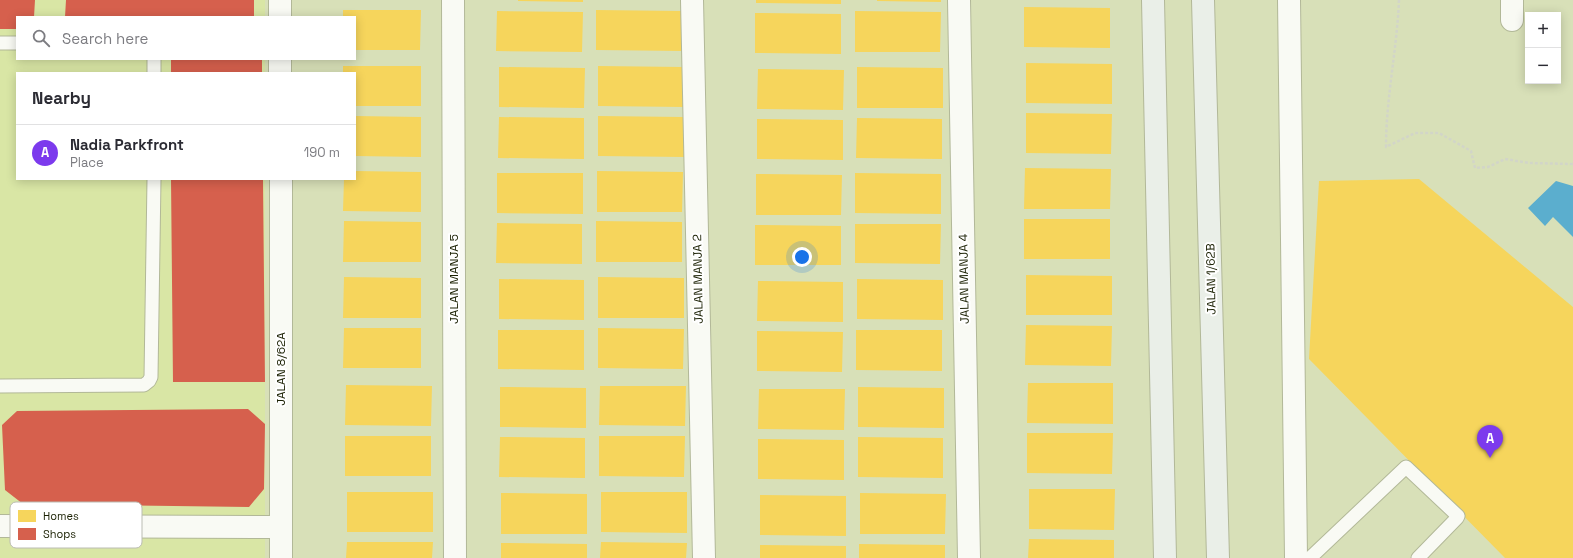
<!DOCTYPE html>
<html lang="en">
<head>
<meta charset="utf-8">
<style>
	:root { --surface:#fff; --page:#f7f7f7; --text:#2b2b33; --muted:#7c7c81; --line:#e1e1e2; --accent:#7c3aed }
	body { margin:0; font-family:"Space Grotesk",sans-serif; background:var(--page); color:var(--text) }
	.controls { position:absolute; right:12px; top:12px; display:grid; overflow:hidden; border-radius:0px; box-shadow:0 2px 10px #0003 }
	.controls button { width:36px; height:36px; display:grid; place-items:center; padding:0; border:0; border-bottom:1px solid var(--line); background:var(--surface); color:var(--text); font:20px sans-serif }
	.you { position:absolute; left:802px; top:257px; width:14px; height:14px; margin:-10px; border:3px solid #fff; border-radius:50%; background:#1a73e8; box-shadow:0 0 0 6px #1a73e833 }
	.badge { display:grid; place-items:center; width:26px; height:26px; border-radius:50%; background:var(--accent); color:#fff; font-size:13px; font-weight:700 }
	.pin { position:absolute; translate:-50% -33px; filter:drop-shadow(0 1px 2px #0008) }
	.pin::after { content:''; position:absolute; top:21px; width:14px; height:12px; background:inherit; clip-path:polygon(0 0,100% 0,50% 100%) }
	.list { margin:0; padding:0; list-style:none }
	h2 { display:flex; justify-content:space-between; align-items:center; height:52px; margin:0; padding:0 16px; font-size:17px }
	h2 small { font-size:13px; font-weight:400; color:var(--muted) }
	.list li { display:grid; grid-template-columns:26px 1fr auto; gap:12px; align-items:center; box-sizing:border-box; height:56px; padding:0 16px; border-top:1px solid var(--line) }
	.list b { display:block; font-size:15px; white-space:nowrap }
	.list p { margin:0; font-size:13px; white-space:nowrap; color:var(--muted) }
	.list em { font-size:13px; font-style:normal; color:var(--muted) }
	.icon { flex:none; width:22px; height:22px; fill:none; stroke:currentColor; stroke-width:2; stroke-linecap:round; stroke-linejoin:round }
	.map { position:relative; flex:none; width:1573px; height:558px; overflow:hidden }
	.search { position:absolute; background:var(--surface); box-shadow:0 2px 10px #0003; left:16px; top:16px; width:340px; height:44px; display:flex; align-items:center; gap:10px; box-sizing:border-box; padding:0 14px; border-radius:0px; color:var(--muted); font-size:15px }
	.panel { position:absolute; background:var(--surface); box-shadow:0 2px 10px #0003; left:16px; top:72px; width:340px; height:108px; border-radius:0px }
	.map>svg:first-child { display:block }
	.built { fill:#d9e6a5 }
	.water { fill:#5baece }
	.homes { fill:#f6d55c }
	.shops { fill:#d6604d }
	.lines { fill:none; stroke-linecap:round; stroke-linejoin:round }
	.lane-casing { stroke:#b2b898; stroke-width:15 }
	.street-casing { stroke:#b2b898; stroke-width:24 }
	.secondary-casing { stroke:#b2b898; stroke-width:24 }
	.path { stroke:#d2d5c8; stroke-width:2.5; stroke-dasharray:3 2; stroke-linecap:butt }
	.lane { stroke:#f9faf4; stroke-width:13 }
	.street { stroke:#f9faf4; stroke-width:22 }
	.secondary { stroke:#eaefe8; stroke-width:22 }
	.labels { text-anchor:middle; stroke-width:4; stroke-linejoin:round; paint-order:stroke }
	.street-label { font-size:12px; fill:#1b2103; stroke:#fff }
	.key { fill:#fff; stroke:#bbbcb3; stroke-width:1 }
	.key-label { font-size:11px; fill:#1b2103 }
</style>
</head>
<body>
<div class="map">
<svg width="1573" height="558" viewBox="0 0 1573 558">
	<rect width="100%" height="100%" fill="#d8e0b8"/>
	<!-- built -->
	<path class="built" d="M0 0H265V17H17V59H265V73H17V179H265V558H0Z"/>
	<!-- water -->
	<path class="water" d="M1556 181 1573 186V237L1553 217 1545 226 1528 208Z"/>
	<!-- homes -->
	<path class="homes" d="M518 0H583V2L518 1Z
		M756 0H841V4L756 3Z
		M877 0H941V2L877 1Z
		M1024 7 1110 8V48L1024 47Z
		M343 10H421L420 50H355V17H343Z
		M596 10 682 11V51L596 50Z
		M497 11 583 12 582 52 496 51Z
		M855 11 941 12 940 52H855Z
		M755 13 841 14V54L755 53Z
		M1026 63 1112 64V104L1026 103Z
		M343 66H421V106H355V73H343Z
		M598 66 684 67V107L598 106Z
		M499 67 585 68 584 108 499 107Z
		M857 67 943 68V108H857Z
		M758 69 844 70 843 110 757 109Z
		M1026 113 1112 114 1111 154 1026 153Z
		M355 116 421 117V157L355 156Z
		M598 116 684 117V157L598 156Z
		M499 117 584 118V159L498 158Z
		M857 118 942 119V159L856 158Z
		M757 119 843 120V160L757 159Z
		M1025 168 1111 169 1110 209H1024Z
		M355 171 421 172V212L343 211 344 179H355Z
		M597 171 683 172 682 212H597Z
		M497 173H583V214L497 213Z
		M855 173 941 174V214L855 213Z
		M756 174 842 175 841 215H756Z
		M1419 179 1573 307V558H1505L1309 359 1319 181Z
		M1024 219H1110V259H1024Z
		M344 221 421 222V262H343Z
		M596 221 682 222V262H596Z
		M497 223 582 224V264L496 263Z
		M855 224H941L940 264 855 263Z
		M755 225 841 226V265H755Z
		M1026 275 1112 276V315H1026Z
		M344 277 421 278V318H343Z
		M598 277 684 278V318H598Z
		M499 279 584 280V320L499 319Z
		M857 279 943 280V320L857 319Z
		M758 281 843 282V322L757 321Z
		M1026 325 1112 326 1111 366 1025 365Z
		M344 328H421V368H343Z
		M598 328 684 329 683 369 598 368Z
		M498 330H584V370L498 369Z
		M856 330H942V371L856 370Z
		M757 331 843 332 842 372 757 371Z
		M1028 383H1113V424L1027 423Z
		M346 385 432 386 431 426 345 425Z
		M600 386H686L685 426 599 425Z
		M500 387 586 388V428L500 427Z
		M858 387 944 388V428L858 427Z
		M759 389H845L844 430 758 429Z
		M1027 433H1113L1112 474 1027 473Z
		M345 436H431V476H345Z
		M599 436H685L684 477 599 476Z
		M500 437 585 438V478L499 477Z
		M858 437 943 438V478L858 477Z
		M758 439 844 440V480L758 479Z
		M1029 489H1115L1114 530 1029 529Z
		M347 492H433V532H347Z
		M601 492H687V533L601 532Z
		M501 493 587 494V534H501Z
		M860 493 946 494 945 534H860Z
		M760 495 846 496V536L760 535Z
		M1029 539 1114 540V558H1028Z
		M347 542H433L432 558H346Z
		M601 542 687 543 686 558H600Z
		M501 543 587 544V558H501Z
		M859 544 945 545V558H859Z
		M760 545 846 546V558H760Z"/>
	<!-- shops -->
	<path class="shops" d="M0 0H35L34 17H17V29H0Z
		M66 0H254V17H65Z
		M262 59V73H171V60Z
		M171 179H263L265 382H173Z
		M248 409 265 424 264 489 249 507 23 504 5 490 2 425 17 411Z"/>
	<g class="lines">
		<!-- lane casing -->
		<g class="lane-casing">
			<path id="lane" d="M0 43H17
				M154 59V73
				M0 386 144 385 149 381 151 377 154 179
				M1310 558 1406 467 1458 516 1457 518 1418 558"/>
		</g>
		<!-- street casing -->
		<g class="street-casing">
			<path id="street" d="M453 0 455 558
				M692 0 704 558
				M959 0 969 558
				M1289 0 1296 558
				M280 17V0
				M1512 20V0
				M280 59V73
				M281 179V558
				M0 526 281 527"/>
		</g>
		<!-- secondary casing -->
		<g class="secondary-casing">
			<path id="secondary" d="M1153 0 1165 558
				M1203 0 1218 558"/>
		</g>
		<!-- path -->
		<path class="path" d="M1399 0C1397 49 1386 98 1386 147L1415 133H1439L1471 151 1475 168 1488 167 1505 159 1529 163 1573 164"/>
		<!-- lane -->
		<use href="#lane" class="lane"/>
		<!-- street -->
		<use href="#street" class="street"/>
		<!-- secondary -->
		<use href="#secondary" class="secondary"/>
	</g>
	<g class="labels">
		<!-- street labels -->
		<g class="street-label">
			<text transform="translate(454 279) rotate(-90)" y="4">JALAN MANJA 5</text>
			<text transform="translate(698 279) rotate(-91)" y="4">JALAN MANJA 2</text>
			<text transform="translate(964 279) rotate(-91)" y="4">JALAN MANJA 4</text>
			<text transform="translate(1211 279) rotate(-91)" y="4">JALAN 1/62B</text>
			<text transform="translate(281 369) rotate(-90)" y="4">JALAN 8/62A</text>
		</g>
	</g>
	<!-- legend -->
	<rect x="10" y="502" width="132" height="46" rx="6" class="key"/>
	<rect x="18" y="510" width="18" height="12" fill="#f6d55c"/>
	<rect x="18" y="528" width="18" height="12" fill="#d6604d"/>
	<g class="key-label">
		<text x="43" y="520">Homes</text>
		<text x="43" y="538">Shops</text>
	</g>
</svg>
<div class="controls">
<button>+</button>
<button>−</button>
</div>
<div class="you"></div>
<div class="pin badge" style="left:1490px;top:458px">A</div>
<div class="search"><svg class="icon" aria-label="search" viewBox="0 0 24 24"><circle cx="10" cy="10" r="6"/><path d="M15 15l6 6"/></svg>Search here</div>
<section class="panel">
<h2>Nearby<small></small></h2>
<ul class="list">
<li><span class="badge">A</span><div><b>Nadia Parkfront</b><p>Place</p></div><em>190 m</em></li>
</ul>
</section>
</div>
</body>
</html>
